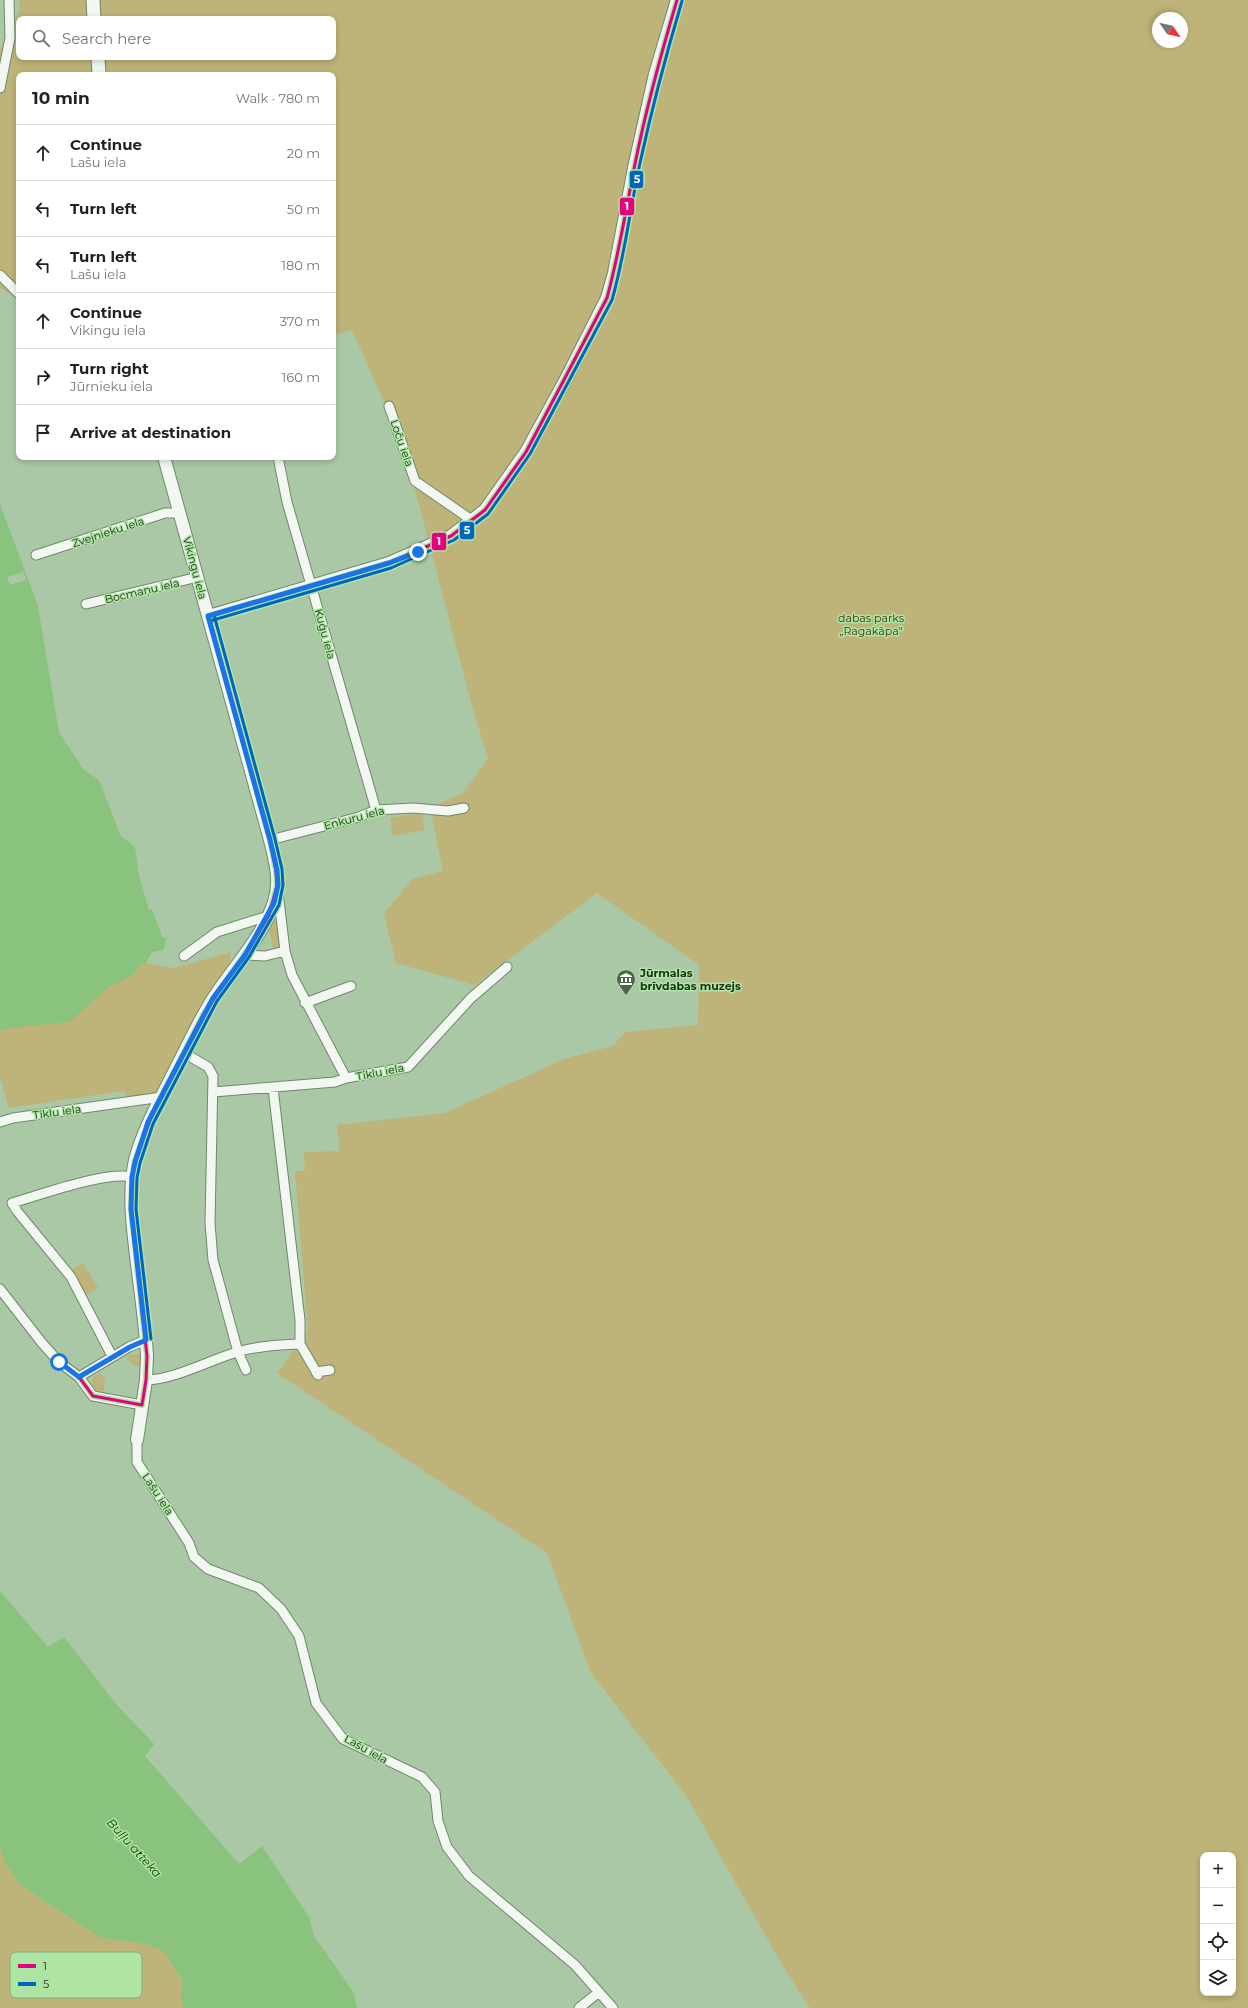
<!DOCTYPE html>
<html lang="en">
<head>
<meta charset="utf-8">
<style>
	:root { --surface:#fff; --page:#f2f2f2; --text:#202124; --muted:#757577; --line:#e0e0e0 }
	body { margin:0; font-family:Montserrat,sans-serif; background:var(--page); color:var(--text) }
	.controls { position:absolute; right:12px; bottom:12px; display:grid; overflow:hidden; border-radius:8px; box-shadow:0 2px 6px #0003 }
	.controls button { width:36px; height:36px; display:grid; place-items:center; padding:0; border:0; border-bottom:1px solid var(--line); background:var(--surface); color:var(--text); font:20px sans-serif }
	.compass { position:absolute; left:1152px; top:12px; width:36px; height:36px; border-radius:50%; background:var(--surface); box-shadow:0 2px 6px #0003; rotate:124deg }
	.stop { position:absolute; width:12px; height:12px; margin:-9px; border:3px solid #1a73e8; border-radius:50%; background:#fff }
	.stop.end { background:#1a73e8; border-color:#fff; box-shadow:0 1px 4px #0008 }
	.list { margin:0; padding:0; list-style:none }
	h2 { display:flex; justify-content:space-between; align-items:center; height:52px; margin:0; padding:0 16px; font-size:17px }
	h2 small { font-size:13px; font-weight:400; color:var(--muted) }
	.list li { display:grid; grid-template-columns:26px 1fr auto; gap:12px; align-items:center; box-sizing:border-box; height:56px; padding:0 16px; border-top:1px solid var(--line) }
	.list b { display:block; font-size:15px; white-space:nowrap }
	.list p { margin:0; font-size:13px; white-space:nowrap; color:var(--muted) }
	.list em { font-size:13px; font-style:normal; color:var(--muted) }
	.icon { flex:none; width:22px; height:22px; fill:none; stroke:currentColor; stroke-width:2; stroke-linecap:round; stroke-linejoin:round }
	.map { position:relative; flex:none; width:1248px; height:2008px; overflow:hidden }
	.search { position:absolute; background:var(--surface); box-shadow:0 2px 6px #0003; left:16px; top:16px; width:320px; height:44px; display:flex; align-items:center; gap:10px; box-sizing:border-box; padding:0 14px; border-radius:8px; color:var(--muted); font-size:15px }
	.panel { position:absolute; background:var(--surface); box-shadow:0 2px 6px #0003; left:16px; top:72px; width:320px; height:388px; border-radius:8px }
	.map>svg:first-child { display:block }
	.green { fill:#beb378; fill-rule:evenodd }
	.water { fill:#89c37d }
	.pier { fill:#abc8a6 }
	.lines { fill:none; stroke-linecap:round; stroke-linejoin:round }
	.minor-casing { stroke:#70876c; stroke-width:11 }
	.tertiary-casing { stroke:#70876c; stroke-width:14 }
	.secondary-casing { stroke:#70876c; stroke-width:15 }
	.minor { stroke:#f2f7f2; stroke-width:9 }
	.tertiary { stroke:#f2f7f2; stroke-width:12 }
	.secondary { stroke:#f2f7f2; stroke-width:13 }
	.bus-1-casing { stroke:#aee4a4; stroke-width:6 }
	.bus-2-casing { stroke:#aee4a4; stroke-width:6 }
	.bus-1 { stroke:#e5007d; stroke-width:3 }
	.bus-2 { stroke:#0065bd; stroke-width:3 }
	.route { stroke:#1a73e8; stroke-width:5 }
	.labels { text-anchor:middle; stroke-width:3; stroke-linejoin:round; paint-order:stroke }
	.street-label { font-size:11px; fill:#1c3118; stroke:#aee4a4 }
	.park-label { font-size:11px; fill:#463000; stroke:#aee4a4 }
	.poi-label { font-size:11px; font-weight:bold; fill:#1c3118; stroke:#aee4a4; text-anchor:start }
	.water-label { font-size:12px; font-style:italic; fill:#0d3e03; stroke:#aee4a4 }
	.key { fill:#aee4a4; stroke:#82ae7a; stroke-width:1 }
	.key-label { font-size:11px; fill:#1c3118 }
	.line-badge { stroke:#aee4a4; stroke-width:1.5 }
	.badge-label { font-size:11px; text-anchor:middle; font-weight:bold; fill:#fff }
</style>
</head>
<body>
<div class="map">
<svg width="1248" height="2008" viewBox="0 0 1248 2008">
	<rect width="100%" height="100%" fill="#abc8a6"/>
	<!-- green -->
	<path class="green" d="M19 0H1248V2008H810L781 1963 687 1797 591 1673 547 1553 277 1373 308 1331 295 1171H305L304 1152 340 1151 337 1125 445 1113 564 1059 613 1046 625 1032 698 1025 699 965 597 893 474 985 396 963 384 914 412 879 443 871 430 808 463 793 488 759 471 702 403 445 352 330 333 335V75H19V300L0 288V49L20 9ZM1158 18H1182V42H1158ZM19 19H333V57H19ZM1203 1855H1233V1993H1203Z
		M422 813 425 830 393 836 390 818Z
		M276 913 278 914 281 946 280 949 275 950 273 948 269 927Z
		M231 952 229 965 204 1000 157 1092 126 1098 124 1091 9 1108 0 1077V1031L86 984 146 963 174 968Z
		M83 1263 98 1287 81 1299 66 1273Z
		M132 1354 140 1355 141 1366H134L126 1357Z
		M100 1372 105 1381 104 1392 96 1390 92 1384 93 1378Z
		M0 1848 5 1862 17 1881 40 1899 102 1938 145 1944 160 1949 167 1954 182 1980 181 2000 184 2008H0Z"/>
	<!-- water -->
	<path class="water" d="M0 504 38 606 59 732 84 770 99 780 121 836 135 847 139 876 149 910H152L163 938 167 937 163 950 152 952 146 963 141 964 132 976 109 987 69 1022 8 1028 0 1031Z
		M0 1591 48 1647 64 1637 117 1705 154 1744 145 1756 239 1864 262 1846 309 1917 314 1936 354 1993 357 2008H184L181 2000 182 1980 166 1954 160 1949 145 1944 102 1938 40 1899 17 1881 5 1862 0 1848Z"/>
	<!-- pier -->
	<path class="pier" d="M23 572 26 580 10 585 7 577Z"/>
	<g class="lines">
		<!-- minor casing -->
		<g class="minor-casing">
			<path id="minor" d="M0 88 10 38 9 0
				M0 275 19 294
				M389 406 415 481 473 521
				M278 457 287 502 376 810
				M36 555 165 513H180
				M86 604 198 577
				M270 840 359 817 376 810 413 808 448 811 464 808
				M278 892 285 951 292 975 346 1078
				M245 955 265 956 285 951
				M184 956 217 932 268 916
				M305 1003 351 986
				M184 1053 208 1067 213 1076 210 1223 213 1260 238 1352 246 1370
				M213 1092 335 1082 346 1078 408 1067 471 998 507 967
				M0 1122 13 1118 162 1097
				M0 1289 42 1343 59 1362 79 1377 93 1396 142 1405
				M300 1344 318 1375
				M112 1356 71 1277 17 1211 12 1203C40 1195 106 1171 132 1177
				M316 1372 330 1370
				M79 1377 129 1347 146 1340
				M146 1380C173 1380 210 1360 237 1352 257 1346 280 1345 300 1344V1320L273 1088
				M137 1440V1462L189 1543 194 1557 208 1569 259 1588 281 1609 299 1636 316 1703 343 1739 422 1777 435 1792 438 1821 447 1847 469 1876 575 1965 613 2008
				M579 2008 599 1992"/>
		</g>
		<!-- tertiary casing -->
		<g class="tertiary-casing">
			<path id="tertiary" d="M209 616 389 563 451 536 485 510 526 452 568 375 607 298 614 273 635 163 655 74 677 0
				M137 1440 146 1380 147 1356C145 1317 138 1278 134 1238 131 1213 129 1186 135 1160 143 1129 160 1100 174 1072 187 1047 199 1020 214 997 233 968 263 936 274 902 281 881 275 861 270 840L164 457"/>
		</g>
		<!-- secondary casing -->
		<g class="secondary-casing">
			<path id="secondary" d="M93 0 94 19
				M98 57 99 75"/>
		</g>
		<!-- minor -->
		<use href="#minor" class="minor"/>
		<!-- tertiary -->
		<use href="#tertiary" class="tertiary"/>
		<!-- secondary -->
		<use href="#secondary" class="secondary"/>
		<!-- bus-1 casing -->
		<g class="bus-1-casing">
			<path id="bus-1" d="M209 616 389 563 451 536 485 510 526 452 607 298C619 254 626 209 635 164 646 109 661 54 677 0
				M79 1377 93 1396 142 1405
				M142 1405 146 1380 147 1356 131 1209 132 1180 135 1160 152 1115 203 1015 255 939 269 915 277 886 276 871 270 840 209 616"/>
		</g>
		<!-- bus-2 casing -->
		<g class="bus-2-casing">
			<path id="bus-2" d="M210 621 391 568 454 540 488 514 530 454 612 300C625 255 630 209 640 163 652 108 666 55 682 1
				M151 1339 136 1209 137 1178 140 1163 153 1124 217 1001 249 957 279 905 283 885 282 869 275 839 214 615"/>
		</g>
		<!-- bus-1 -->
		<use href="#bus-1" class="bus-1"/>
		<!-- bus-2 -->
		<use href="#bus-2" class="bus-2"/>
	</g>
	<g class="lines">
		<!-- route -->
		<path class="route" d="M59 1362 79 1377 130 1347 146 1340 131 1209 132 1177 135 1162 148 1122 184 1053 213 998 245 955 274 903 278 885 277 870 270 840 208 616 389 563 418 552"/>
	</g>
	<!-- icons -->
	<defs>
		<g id="museum-pin" transform="scale(1)"><path d="M0 17L-7.5 6A9.5 9.5 0 1 1 7.5 6Z" fill="#4e664a" stroke="#aee4a4"/><path d="M0-6L6-3V-2H-6V-3ZM-5-1h2V3h-2ZM-1-1h2V3h-2ZM3-1h2V3H3ZM-6 4H6V6H-6Z" fill="#fff"/></g>
	</defs>
	<g fill-rule="evenodd">
		<use href="#museum-pin" x="626" y="979"/>
	</g>
	<g class="labels">
		<!-- street labels -->
		<g class="street-label">
			<text transform="translate(402 443) rotate(71)" y="4">Loču iela</text>
			<text transform="translate(108 532) rotate(-18)" y="4">Zvejnieku iela</text>
			<text transform="translate(195 568) rotate(75)" y="4">Vikingu iela</text>
			<text transform="translate(142 591) rotate(-13)" y="4">Bocmaņu iela</text>
			<text transform="translate(325 634) rotate(75)" y="4">Kuģu iela</text>
			<text transform="translate(354 818) rotate(-15)" y="4">Enkuru iela</text>
			<text transform="translate(380 1072) rotate(-11)" y="4">Tīklu iela</text>
			<text transform="translate(57 1112) rotate(-8)" y="4">Tīklu iela</text>
			<text transform="translate(158 1494) rotate(57)" y="4">Lašu iela</text>
			<text transform="translate(366 1749) rotate(29)" y="4">Lašu iela</text>
		</g>
		<!-- park labels -->
		<g class="park-label">
			<text x="871" y="622">dabas parks<tspan x="871" dy="13">„Ragakāpa"</tspan></text>
		</g>
		<!-- poi labels -->
		<g class="poi-label">
			<text x="640" y="977">Jūrmalas<tspan x="640" dy="13">brīvdabas muzejs</tspan></text>
		</g>
		<!-- water labels -->
		<g class="water-label">
			<text transform="translate(134 1848) rotate(48)" y="4">Buļļu atteka</text>
		</g>
	</g>
	<!-- legend -->
	<rect x="10" y="1952" width="132" height="46" rx="6" class="key"/>
	<rect x="18" y="1964" width="18" height="4" fill="#e5007d"/>
	<rect x="18" y="1982" width="18" height="4" fill="#0065bd"/>
	<g class="key-label">
		<text x="43" y="1970">1</text>
		<text x="43" y="1988">5</text>
	</g>
	<g class="line-badge">
		<rect x="629" y="170" width="15" height="19" rx="4" fill="#0065bd"/>
		<rect x="619" y="197" width="16" height="19" rx="4" fill="#e5007d"/>
		<rect x="459" y="521" width="16" height="19" rx="4" fill="#0065bd"/>
		<rect x="431" y="532" width="16" height="19" rx="4" fill="#e5007d"/>
	</g>
	<g class="badge-label">
		<text x="637" y="183">5</text>
		<text x="627" y="210">1</text>
		<text x="467" y="534">5</text>
		<text x="439" y="545">1</text>
	</g>
</svg>
<div class="controls">
<button>+</button>
<button>−</button>
<button><svg class="icon" aria-label="locate" viewBox="0 0 24 24"><circle cx="12" cy="12" r="6"/><path d="M12 2v4M12 18v4M2 12h4M18 12h4"/></svg></button>
<button><svg class="icon" aria-label="layers" viewBox="0 0 24 24"><path d="M12 4l9 5-9 5-9-5zM3 14l9 5 9-5"/></svg></button>
</div>
<svg class="compass" viewBox="-18 -18 36 36"><path d="M0-13l5 13h-10z" fill="#e53935"/><path d="M0 13l5-13h-10z" fill="#757577"/></svg>
<div class="stop" style="left:59px;top:1362px"></div>
<div class="stop end" style="left:418px;top:552px"></div>
<div class="search"><svg class="icon" aria-label="search" viewBox="0 0 24 24"><circle cx="10" cy="10" r="6"/><path d="M15 15l6 6"/></svg>Search here</div>
<section class="panel">
<h2>10 min<small>Walk · 780 m</small></h2>
<ul class="list">
<li><svg class="icon" aria-label="ahead" viewBox="0 0 24 24"><path d="M12 20V5M6 11l6-6 6 6"/></svg><div><b>Continue</b><p>Lašu iela</p></div><em>20 m</em></li>
<li><svg class="icon" aria-label="left" viewBox="0 0 24 24"><path d="M17 20v-9H6M10 6l-5 5 5 5"/></svg><div><b>Turn left</b></div><em>50 m</em></li>
<li><svg class="icon" aria-label="left" viewBox="0 0 24 24"><path d="M17 20v-9H6M10 6l-5 5 5 5"/></svg><div><b>Turn left</b><p>Lašu iela</p></div><em>180 m</em></li>
<li><svg class="icon" aria-label="ahead" viewBox="0 0 24 24"><path d="M12 20V5M6 11l6-6 6 6"/></svg><div><b>Continue</b><p>Vikingu iela</p></div><em>370 m</em></li>
<li><svg class="icon" aria-label="right" viewBox="0 0 24 24"><path d="M7 20v-9h11M14 6l5 5-5 5"/></svg><div><b>Turn right</b><p>Jūrnieku iela</p></div><em>160 m</em></li>
<li><svg class="icon" aria-label="arrive" viewBox="0 0 24 24"><path d="M6 21V4h12l-3 4 3 4H6"/></svg><div><b>Arrive at destination</b></div></li>
</ul>
</section>
</div>
</body>
</html>
